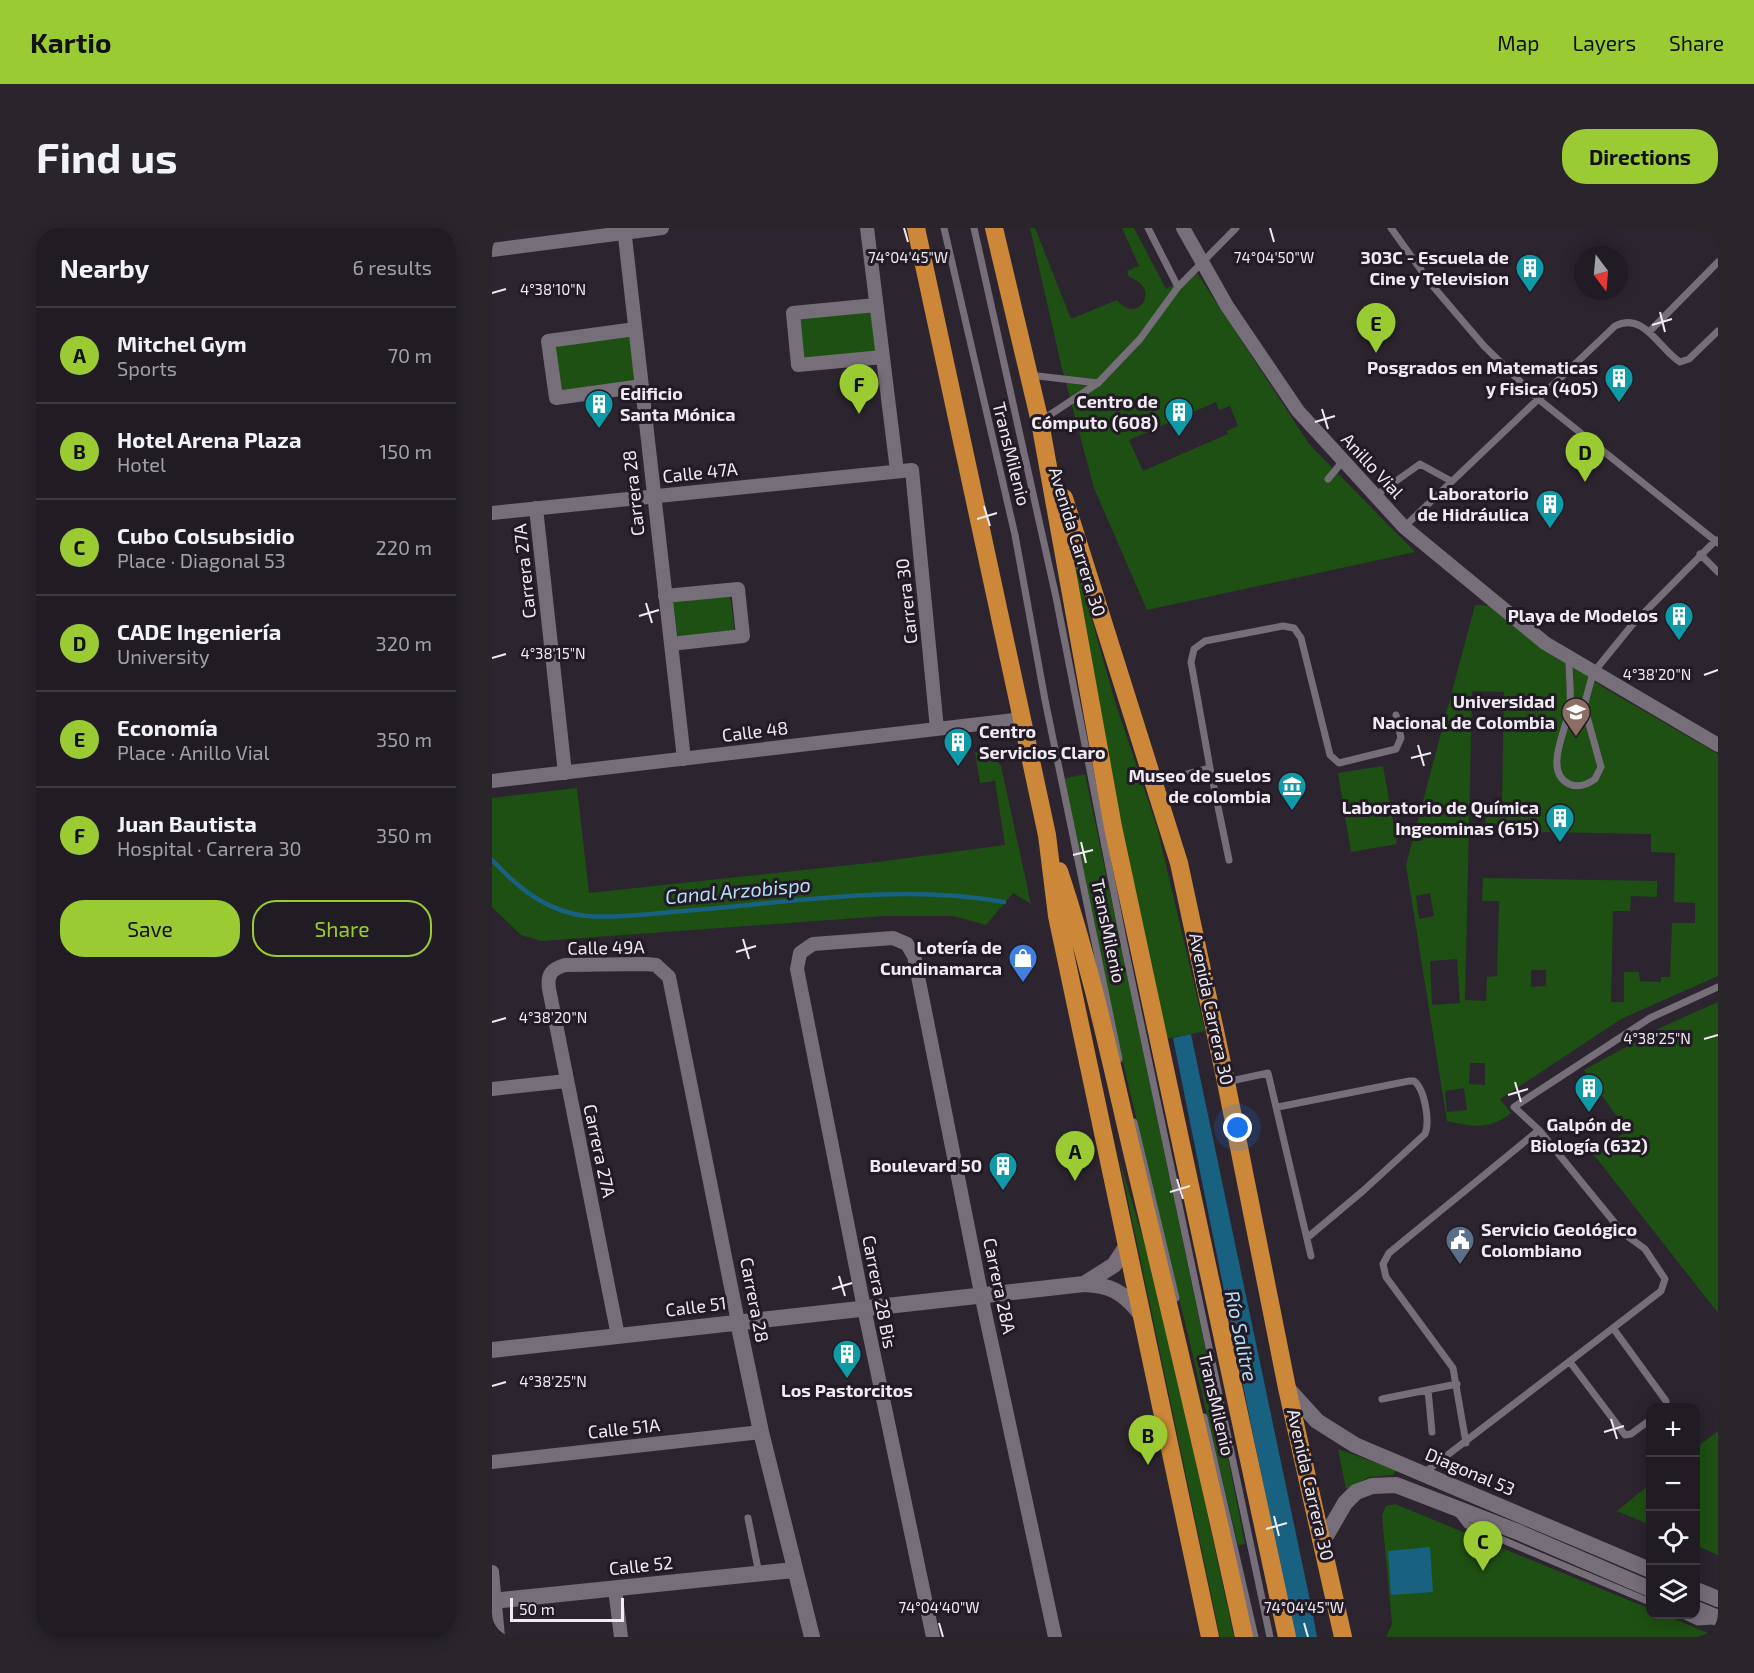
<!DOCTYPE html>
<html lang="en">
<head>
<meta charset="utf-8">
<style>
	:root { --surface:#211c23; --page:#29252b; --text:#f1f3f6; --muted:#a2a1a6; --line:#3e3a41; --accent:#9bcb32 }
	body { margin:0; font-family:"Exo 2",sans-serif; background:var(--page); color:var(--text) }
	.controls { position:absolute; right:18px; bottom:18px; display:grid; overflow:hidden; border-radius:12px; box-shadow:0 3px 15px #0003 }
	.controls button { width:54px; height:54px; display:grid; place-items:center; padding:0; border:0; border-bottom:2px solid var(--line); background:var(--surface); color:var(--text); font:30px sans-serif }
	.compass { position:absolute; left:1082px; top:18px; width:54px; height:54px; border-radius:50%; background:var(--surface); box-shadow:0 3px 15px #0003; rotate:164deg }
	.scale { position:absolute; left:18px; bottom:15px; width:114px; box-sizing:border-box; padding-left:6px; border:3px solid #f0ebf2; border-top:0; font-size:16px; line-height:21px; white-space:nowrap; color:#f0ebf2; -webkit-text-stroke:4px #221b25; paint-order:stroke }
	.you { position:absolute; left:746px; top:900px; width:21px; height:21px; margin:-15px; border:4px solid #fff; border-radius:50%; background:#1a73e8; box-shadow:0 0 0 9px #1a73e833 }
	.badge { display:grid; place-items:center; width:39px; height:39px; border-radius:50%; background:var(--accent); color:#111; font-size:20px; font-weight:700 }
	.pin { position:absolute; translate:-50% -50px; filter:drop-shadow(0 2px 3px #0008) }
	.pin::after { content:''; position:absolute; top:32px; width:21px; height:18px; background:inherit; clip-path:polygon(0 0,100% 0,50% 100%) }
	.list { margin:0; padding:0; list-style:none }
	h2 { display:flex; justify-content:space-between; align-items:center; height:78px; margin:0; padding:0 24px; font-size:26px }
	h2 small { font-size:20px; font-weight:400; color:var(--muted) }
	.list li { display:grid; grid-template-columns:39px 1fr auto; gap:18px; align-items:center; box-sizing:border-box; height:96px; padding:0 24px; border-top:2px solid var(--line) }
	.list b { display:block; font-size:22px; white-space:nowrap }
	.list p { margin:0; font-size:20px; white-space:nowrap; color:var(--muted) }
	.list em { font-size:20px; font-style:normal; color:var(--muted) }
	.actions { display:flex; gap:12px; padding:18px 24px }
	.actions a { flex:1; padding:14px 0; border:2px solid var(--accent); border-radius:24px; text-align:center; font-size:21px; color:var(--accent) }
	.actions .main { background:var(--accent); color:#111 }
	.icon { flex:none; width:33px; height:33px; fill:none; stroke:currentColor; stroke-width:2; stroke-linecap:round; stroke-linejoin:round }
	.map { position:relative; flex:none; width:1226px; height:1409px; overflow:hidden; border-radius:24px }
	header { display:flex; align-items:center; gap:36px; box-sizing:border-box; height:84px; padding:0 30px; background:var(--accent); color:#111 }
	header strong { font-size:28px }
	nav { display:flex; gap:33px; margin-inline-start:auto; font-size:21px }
	.intro { display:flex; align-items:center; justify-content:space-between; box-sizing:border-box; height:144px; padding:0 36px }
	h1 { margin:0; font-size:42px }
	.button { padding:15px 27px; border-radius:24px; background:var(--accent); color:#111; font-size:21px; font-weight:700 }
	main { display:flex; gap:36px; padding:0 36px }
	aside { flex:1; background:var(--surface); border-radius:24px; box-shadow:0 3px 15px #0003 }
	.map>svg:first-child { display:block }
	.green { fill:#1e5013; fill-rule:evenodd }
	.water { fill:#186181 }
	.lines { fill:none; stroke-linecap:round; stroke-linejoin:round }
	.stream { stroke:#186181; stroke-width:4.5 }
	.service { stroke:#766e79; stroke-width:7 }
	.minor { stroke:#766e79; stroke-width:14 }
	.tertiary { stroke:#766e79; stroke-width:16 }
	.trunk { stroke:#cd8738; stroke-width:18 }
	.ticks { fill:none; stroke:#f0ebf2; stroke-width:2 }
	.labels { text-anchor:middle; stroke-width:6; stroke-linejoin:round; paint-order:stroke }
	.poi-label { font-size:18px; font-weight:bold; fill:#f0ebf2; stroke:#221b25; text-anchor:end }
	.street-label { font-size:18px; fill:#f0ebf2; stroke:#221b25 }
	.water-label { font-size:20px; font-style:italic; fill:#b4dff6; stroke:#221b25 }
	.ticks-label { font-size:15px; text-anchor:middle; fill:#f0ebf2; stroke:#221b25; stroke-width:6; stroke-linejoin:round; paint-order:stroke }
</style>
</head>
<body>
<header>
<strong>Kartio</strong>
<nav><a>Map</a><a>Layers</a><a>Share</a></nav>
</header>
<div class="intro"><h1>Find us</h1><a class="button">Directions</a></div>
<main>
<aside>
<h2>Nearby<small>6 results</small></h2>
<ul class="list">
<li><span class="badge">A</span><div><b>Mitchel Gym</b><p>Sports</p></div><em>70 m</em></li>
<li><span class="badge">B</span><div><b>Hotel Arena Plaza</b><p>Hotel</p></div><em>150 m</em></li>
<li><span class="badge">C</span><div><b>Cubo Colsubsidio</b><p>Place · Diagonal 53</p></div><em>220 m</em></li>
<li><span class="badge">D</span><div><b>CADE Ingeniería</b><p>University</p></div><em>320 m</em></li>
<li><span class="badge">E</span><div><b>Economía</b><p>Place · Anillo Vial</p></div><em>350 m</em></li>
<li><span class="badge">F</span><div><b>Juan Bautista</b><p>Hospital · Carrera 30</p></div><em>350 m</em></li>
</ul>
<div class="actions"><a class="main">Save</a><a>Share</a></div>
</aside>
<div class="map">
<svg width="1226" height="1409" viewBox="0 0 1226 1409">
	<rect width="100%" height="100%" fill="#2c252f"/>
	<!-- green -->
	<path class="green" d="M538 0H543L579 91 625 72C645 98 671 60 637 49L635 43 647 38 630 0H642L674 61 705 45 817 216 923 324 655 382 602 260 569 136ZM724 174 727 182 738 178 746 198 735 203 736 206 651 243 637 212Z
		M384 77 391 129 306 137 301 85Z
		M143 101 150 158 64 170 56 113Z
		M578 316 625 480 665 599 713 803 673 811 638 654Z
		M238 368 243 404 186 411 181 372Z
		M983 377 999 378 1109 458 1226 526V748L1129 791 1008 871 1019 885C998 902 980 899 955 893L914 637ZM980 463 1012 464 1010 577H994L993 603 1159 606V624L1183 625 1182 674 1203 675V695H1180L1178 749H1169V754L1148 753 1147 744H1132V774H1119L1121 683H1138L1139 668 1165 669V653L991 650 990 673H1007L1005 748 995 749 994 773 973 772ZM938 665 942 688 927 691 924 668ZM965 731 968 775 940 777 938 733ZM1039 742H1054V758L1039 759ZM978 835H993V857L977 856ZM972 860 975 882 955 884 953 863Z
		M483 524 499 526 509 538 539 676 521 665 494 697 461 688H392L49 713 29 707 0 679V570L85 560 97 665 386 634 513 617 503 553 488 555Z
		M891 538 905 616 859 624 846 545Z
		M593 546 733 1215 753 1316 746 1317 631 834 571 551Z
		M1226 774V1085L1102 927 1135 903 1092 842 1172 798Z
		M627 930 668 1068 742 1409H728Z
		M1226 1203V1327L1204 1317V1220Z
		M846 1221 904 1242 901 1247 877 1249 854 1261Z
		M1158 1256V1297L1125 1283Z
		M903 1276 1158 1381V1386L1172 1387 1226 1409H894L900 1396 890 1287 894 1278Z"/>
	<!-- water -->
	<path class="water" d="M699 806 820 1382 825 1409H802L681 810Z
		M938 1319 941 1364 899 1367 896 1323Z"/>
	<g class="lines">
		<!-- stream -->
		<path class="stream" d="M0 632C24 657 47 678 82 686 113 693 171 684 204 682 307 673 411 656 512 674"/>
		<!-- service -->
		<path class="service" d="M452 0 523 307 553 472 627 831
			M482 0 564 369 632 716 778 1409
			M656 0 686 59
			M899 0 939 56 992 118 1045 170 1226 315
			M1157 104 1226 34
			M537 147 606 155
			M550 192 606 155 648 111 686 59 744 0
			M836 251 851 233
			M883 268 928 236 959 253
			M912 299 1123 98C1152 83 1167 121 1188 134L1197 131 1226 103
			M1208 326 1226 344
			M1077 431C1077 447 1079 463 1078 478 1076 499 1050 543 1077 556 1086 560 1095 557 1103 551L1109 539 1092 478 1101 445 1140 397 1224 312
			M718 540 737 632
			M662 555 718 540 699 434 702 421 713 413 791 398 802 400 809 410 838 527 847 535 904 521 909 510 904 487
			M734 854 776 845 819 1028
			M786 879 917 853H922C933 861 938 894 933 906L872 962 815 1010
			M642 894 684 1070
			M1121 1100 1169 1063 1173 1051 1153 1021 1131 1005 1047 902 1022 879 1158 790 1226 759
			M1078 1134 1133 1207 1139 1206 1158 1192
			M936 1162 940 1204
			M890 1171 965 1156
			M712 1189 763 1409
			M974 1215 961 1140 894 1049 891 1036 897 1025 1047 902
			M932 1245 1121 1100 1174 1173V1180
			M965 1284 975 1297 1158 1374
			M256 1290 267 1346
			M1189 1386 1206 1394 1221 1393"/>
		<!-- minor -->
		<path class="minor" d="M132 0 192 531
			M375 0 405 243
			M691 0 735 78 806 183 912 299 1053 415 1226 517
			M0 22 170 0
			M384 77 301 85 306 137 391 129
			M143 101 56 113 64 170 150 158
			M44 280 73 545
			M0 285 420 242 445 501
			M173 368 246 361 251 408 179 416
			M0 553 530 491
			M0 861 74 853
			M126 1108 57 761C55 747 59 741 73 737L154 736 164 737 177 749 246 1094
			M0 1234 269 1204
			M0 1344 6 1409
			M123 1361 129 1409
			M441 1409 372 1080 305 741 308 725 321 716 401 710 415 716 422 728 492 1080 563 1409"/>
		<!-- tertiary -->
		<path class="tertiary" d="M592 1056 622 1037 634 1019
			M246 1094 269 1204 320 1409
			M0 1122 592 1056C618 1057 631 1064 647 1084
			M795 1160 825 1193 863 1217 1158 1342
			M831 1313 853 1275 864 1264 880 1258 904 1257 1026 1304 1158 1361
			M1204 1362 1226 1371
			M0 1373 302 1342
			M1204 1381 1226 1390"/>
		<!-- trunk -->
		<path class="trunk" d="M424 0 555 607 565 688 718 1409
			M502 0 548 194 621 599 795 1409
			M572 270 687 635 734 854 795 1160 851 1409
			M567 643C600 741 621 844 645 945 682 1100 719 1254 752 1409"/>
	</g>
	<!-- ticks -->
	<path class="ticks" d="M412 0 416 14M778 0 782 14M0 65 14 61M1168 84 1173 104M1160 97 1180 91M830 181 836 201M823 194 843 188M492 278 498 298M485 291 505 285M154 375 160 395M147 388 167 382M0 430 14 426M1212 447 1226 442M926 517 932 538M919 530 939 525M589 614 594 635M581 627 601 622M251 711 257 731M244 724 264 718M0 794 14 790M1212 811 1226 807M1023 854 1029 874M1016 867 1036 861M685 951 691 971M678 964 698 958M347 1048 353 1068M340 1061 360 1055M0 1158 14 1154M1119 1191 1125 1211M1112 1204 1132 1198M782 1288 787 1308M774 1301 795 1295M447 1395 451 1409M812 1395 816 1409"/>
	<!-- icons -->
	<defs>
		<g id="building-pin" transform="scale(1.5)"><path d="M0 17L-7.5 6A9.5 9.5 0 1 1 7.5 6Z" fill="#0f9aa8" stroke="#221b25"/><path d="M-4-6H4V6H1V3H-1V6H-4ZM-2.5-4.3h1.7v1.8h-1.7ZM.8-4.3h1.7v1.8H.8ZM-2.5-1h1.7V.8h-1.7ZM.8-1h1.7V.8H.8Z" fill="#fff"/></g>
		<g id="university-pin" transform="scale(1.5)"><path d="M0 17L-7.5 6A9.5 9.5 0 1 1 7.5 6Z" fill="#8d6e63" stroke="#221b25"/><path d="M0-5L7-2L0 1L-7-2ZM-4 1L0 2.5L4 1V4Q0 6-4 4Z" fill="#fff"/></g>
		<g id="museum-pin" transform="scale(1.5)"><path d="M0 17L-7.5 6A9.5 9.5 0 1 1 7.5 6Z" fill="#0f9aa8" stroke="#221b25"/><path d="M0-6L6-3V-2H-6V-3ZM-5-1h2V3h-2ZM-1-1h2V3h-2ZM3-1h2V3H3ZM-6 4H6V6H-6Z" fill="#fff"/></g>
		<g id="shop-pin" transform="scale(1.5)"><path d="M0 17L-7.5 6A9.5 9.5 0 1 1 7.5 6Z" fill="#3f7fe0" stroke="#221b25"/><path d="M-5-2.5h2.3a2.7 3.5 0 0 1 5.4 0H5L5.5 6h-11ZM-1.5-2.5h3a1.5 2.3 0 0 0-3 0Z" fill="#fff"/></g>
		<g id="civic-pin" transform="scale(1.5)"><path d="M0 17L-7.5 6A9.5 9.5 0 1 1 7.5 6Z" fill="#5c6f8a" stroke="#221b25"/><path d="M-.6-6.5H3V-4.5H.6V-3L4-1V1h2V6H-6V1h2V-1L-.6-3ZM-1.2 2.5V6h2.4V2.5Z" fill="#fff"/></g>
	</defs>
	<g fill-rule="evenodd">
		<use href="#building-pin" x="1038" y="40"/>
		<use href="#building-pin" x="1127" y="150"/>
		<use href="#building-pin" x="107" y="176"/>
		<use href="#building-pin" x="687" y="184"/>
		<use href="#building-pin" x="1058" y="276"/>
		<use href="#building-pin" x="1187" y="388"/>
		<use href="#university-pin" x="1084" y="484"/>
		<use href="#building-pin" x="466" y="514"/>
		<use href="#museum-pin" x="800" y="558"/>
		<use href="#building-pin" x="1068" y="590"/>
		<use href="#shop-pin" x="531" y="730"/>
		<use href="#building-pin" x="1097" y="860"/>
		<use href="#building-pin" x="511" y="938"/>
		<use href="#civic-pin" x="968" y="1012"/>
		<use href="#building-pin" x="355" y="1126"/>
	</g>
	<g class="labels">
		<!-- poi labels -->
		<g class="poi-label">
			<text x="1017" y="36">303C - Escuela de<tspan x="1017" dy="21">Cine y Television</tspan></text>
			<text x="1106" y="146">Posgrados en Matematicas<tspan x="1106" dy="21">y Fisica (405)</tspan></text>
			<text x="128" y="172" text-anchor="start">Edificio<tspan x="128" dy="21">Santa Mónica</tspan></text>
			<text x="666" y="180">Centro de<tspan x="666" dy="21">Cómputo (608)</tspan></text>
			<text x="1037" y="272">Laboratorio<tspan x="1037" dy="21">de Hidráulica</tspan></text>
			<text x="1166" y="394">Playa de Modelos</text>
			<text x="1063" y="480">Universidad<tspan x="1063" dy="21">Nacional de Colombia</tspan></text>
			<text x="487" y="510" text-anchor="start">Centro<tspan x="487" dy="21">Servicios Claro</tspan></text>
			<text x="779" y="554">Museo de suelos<tspan x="779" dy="21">de colombia</tspan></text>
			<text x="1047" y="586">Laboratorio de Química<tspan x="1047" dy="21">Ingeominas (615)</tspan></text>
			<text x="510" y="726">Lotería de<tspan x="510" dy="21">Cundinamarca</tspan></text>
			<text x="1097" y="903" text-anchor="middle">Galpón de<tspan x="1097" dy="21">Biología (632)</tspan></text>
			<text x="490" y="944">Boulevard 50</text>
			<text x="989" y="1008" text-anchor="start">Servicio Geológico<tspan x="989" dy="21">Colombiano</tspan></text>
			<text x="355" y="1169" text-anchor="middle">Los Pastorcitos</text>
		</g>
		<!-- street labels -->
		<g class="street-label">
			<text transform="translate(519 226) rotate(76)" y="6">TransMilenio</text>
			<text transform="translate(880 238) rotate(47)" y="6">Anillo Vial</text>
			<text transform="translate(208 245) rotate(-6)" y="6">Calle 47A</text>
			<text transform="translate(142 265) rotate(-96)" y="6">Carrera 28</text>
			<text transform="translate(585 314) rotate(73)" y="6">Avenida Carrera 30</text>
			<text transform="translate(33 343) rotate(-96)" y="6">Carrera 27A</text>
			<text transform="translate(415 373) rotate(-96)" y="6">Carrera 30</text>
			<text transform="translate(263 504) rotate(-7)" y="6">Calle 48</text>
			<text transform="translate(616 703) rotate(78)" y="6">TransMilenio</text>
			<text transform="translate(114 720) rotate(-1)" y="6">Calle 49A</text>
			<text transform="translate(719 781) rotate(78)" y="6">Avenida Carrera 30</text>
			<text transform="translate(107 923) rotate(78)" y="6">Carrera 27A</text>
			<text transform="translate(507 1058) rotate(78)" y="6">Carrera 28A</text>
			<text transform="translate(387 1064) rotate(79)" y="6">Carrera 28 Bis</text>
			<text transform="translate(262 1072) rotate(79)" y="6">Carrera 28</text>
			<text transform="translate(204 1079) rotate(-7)" y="6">Calle 51</text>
			<text transform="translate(724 1176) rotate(77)" y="6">TransMilenio</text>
			<text transform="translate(132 1201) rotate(-6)" y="6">Calle 51A</text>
			<text transform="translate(978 1244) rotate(23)" y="6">Diagonal 53</text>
			<text transform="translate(818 1257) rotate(77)" y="6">Avenida Carrera 30</text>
			<text transform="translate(149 1338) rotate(-6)" y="6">Calle 52</text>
		</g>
		<!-- water labels -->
		<g class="water-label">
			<text transform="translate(246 663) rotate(-5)" y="7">Canal Arzobispo</text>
			<text transform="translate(749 1108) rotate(78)" y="7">Río Salitre</text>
		</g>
	</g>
	<g class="ticks-label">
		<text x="416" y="35">74°04'45"W</text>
		<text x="782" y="35">74°04'50"W</text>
		<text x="61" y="67">4°38'10"N</text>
		<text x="61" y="431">4°38'15"N</text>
		<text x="1165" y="452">4°38'20"N</text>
		<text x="61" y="795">4°38'20"N</text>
		<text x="1165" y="816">4°38'25"N</text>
		<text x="61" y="1159">4°38'25"N</text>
		<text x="447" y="1385">74°04'40"W</text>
		<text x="812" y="1385">74°04'45"W</text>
	</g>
</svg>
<div class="controls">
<button>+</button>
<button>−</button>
<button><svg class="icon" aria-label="locate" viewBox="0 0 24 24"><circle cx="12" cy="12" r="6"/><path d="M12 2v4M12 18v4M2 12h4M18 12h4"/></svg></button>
<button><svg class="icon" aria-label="layers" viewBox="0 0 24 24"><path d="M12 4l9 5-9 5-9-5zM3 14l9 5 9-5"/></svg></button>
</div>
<svg class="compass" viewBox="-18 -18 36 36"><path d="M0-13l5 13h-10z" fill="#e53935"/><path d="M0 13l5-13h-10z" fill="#a2a1a6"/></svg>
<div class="scale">50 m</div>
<div class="you"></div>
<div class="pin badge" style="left:583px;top:953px">A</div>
<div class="pin badge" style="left:656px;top:1237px">B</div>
<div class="pin badge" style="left:991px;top:1343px">C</div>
<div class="pin badge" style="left:1093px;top:254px">D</div>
<div class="pin badge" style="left:884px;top:125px">E</div>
<div class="pin badge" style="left:367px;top:186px">F</div>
</div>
</main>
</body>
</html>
